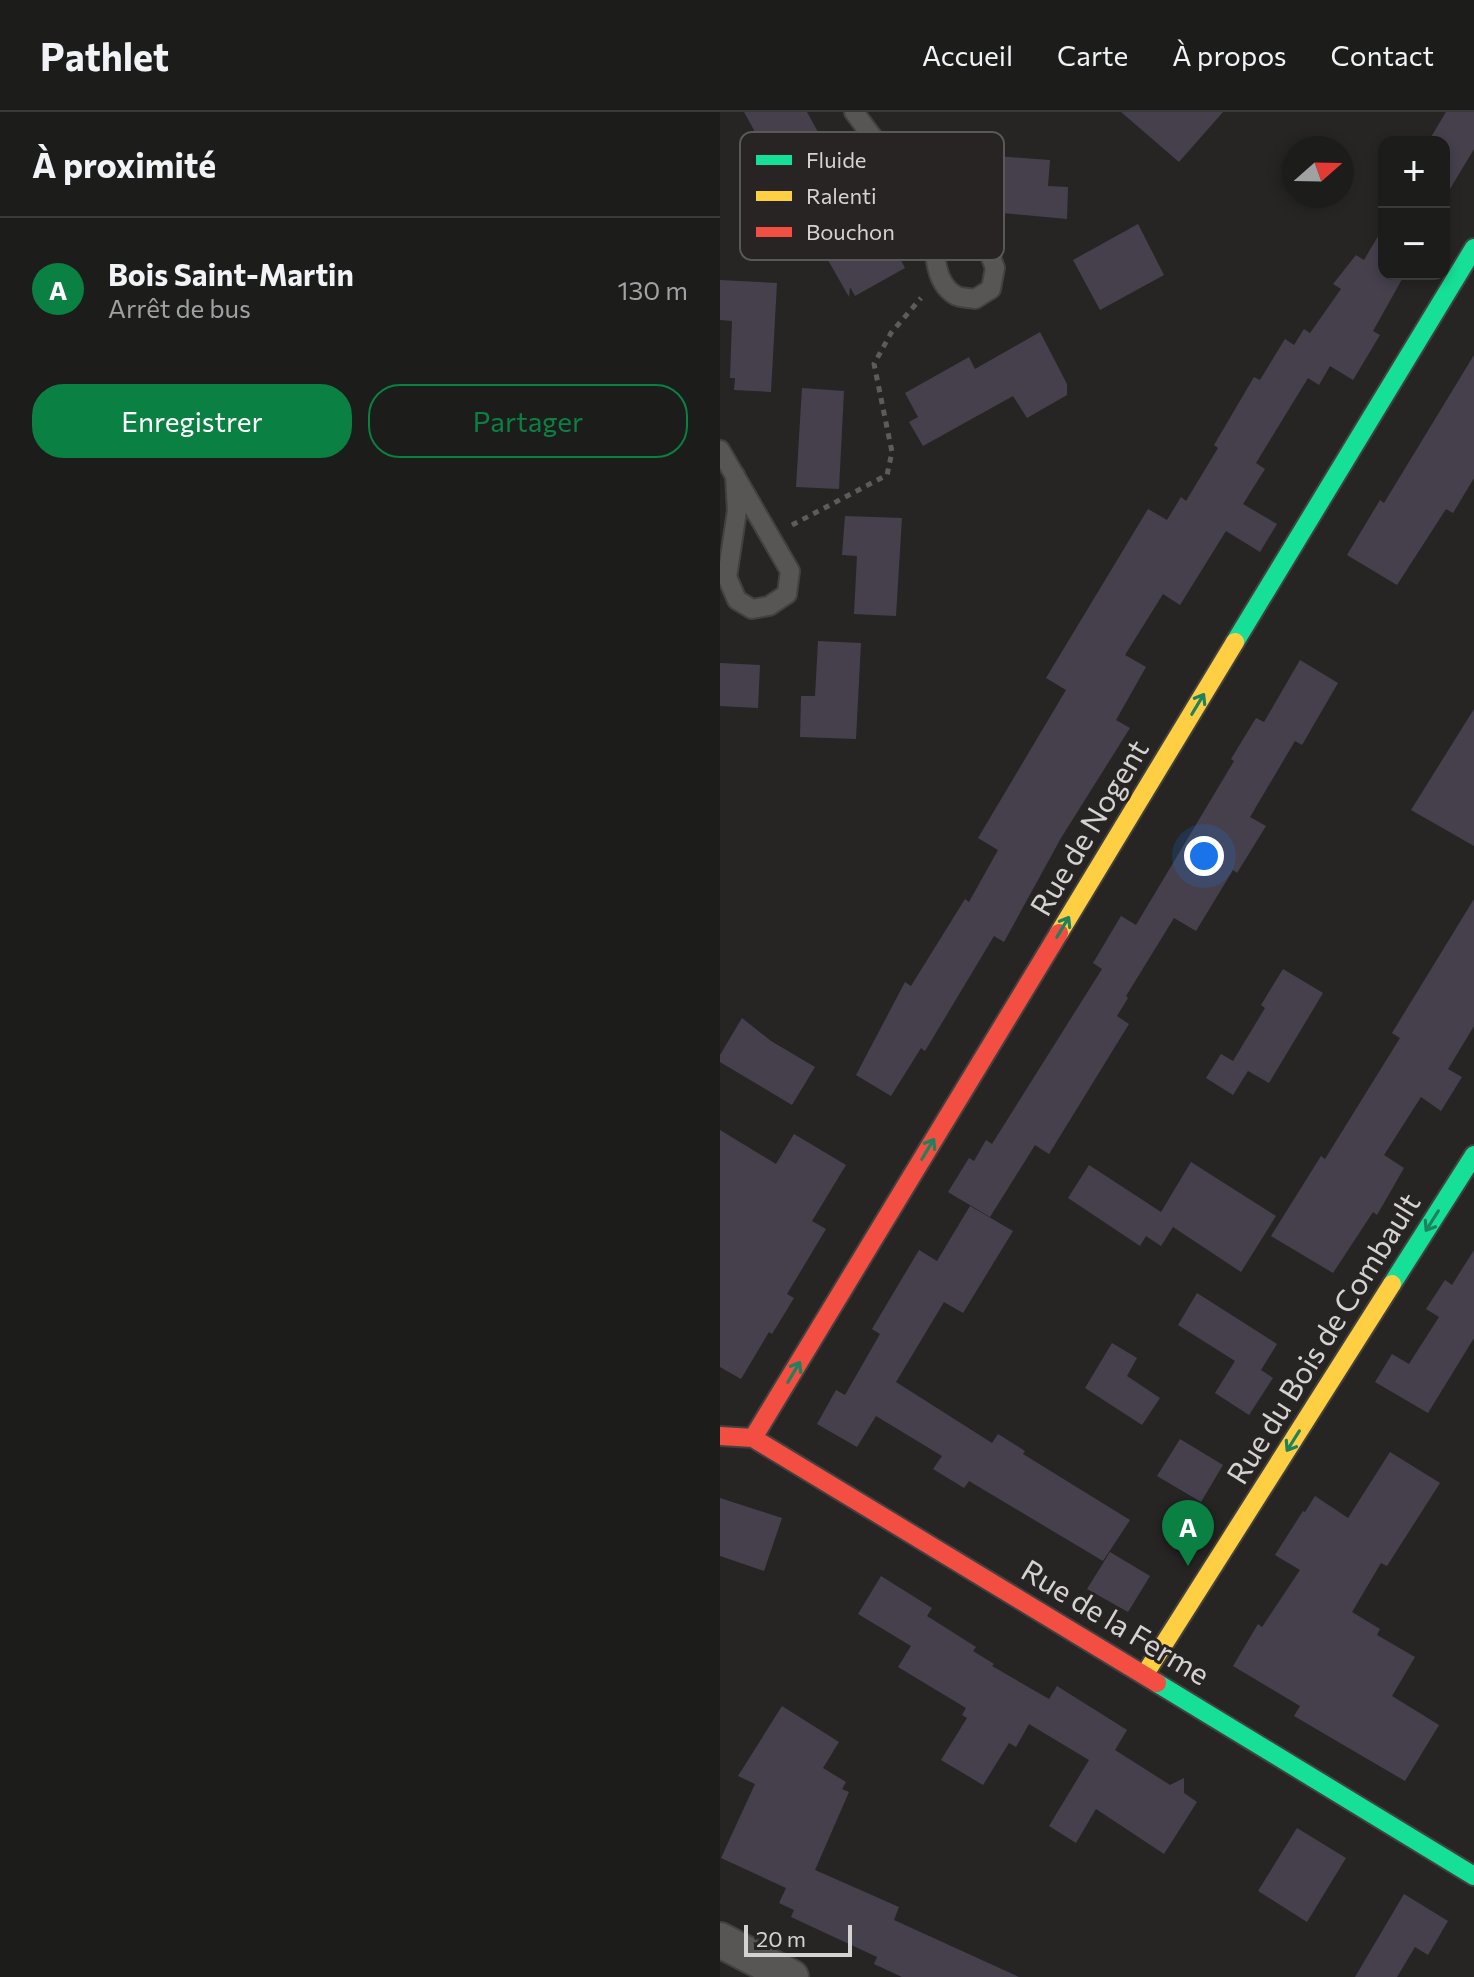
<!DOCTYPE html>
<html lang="fr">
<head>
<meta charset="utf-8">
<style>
	:root { --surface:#1c1c1b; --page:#252524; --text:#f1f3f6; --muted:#a0a1a3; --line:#3a3a3a; --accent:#0b8043 }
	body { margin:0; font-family:Commissioner,sans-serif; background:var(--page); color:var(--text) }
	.controls { position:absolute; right:24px; top:24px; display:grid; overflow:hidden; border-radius:16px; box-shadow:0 4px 12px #0003 }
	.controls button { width:72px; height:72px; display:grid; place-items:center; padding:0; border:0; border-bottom:2px solid var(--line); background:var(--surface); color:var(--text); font:40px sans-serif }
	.compass { position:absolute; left:562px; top:24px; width:72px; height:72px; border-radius:50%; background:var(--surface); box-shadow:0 4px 12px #0003; rotate:70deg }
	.scale { position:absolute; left:24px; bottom:20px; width:108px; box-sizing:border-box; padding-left:8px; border:4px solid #d5d3d2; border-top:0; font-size:22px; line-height:28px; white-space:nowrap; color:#d5d3d2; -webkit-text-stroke:6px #272423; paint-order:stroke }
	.you { position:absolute; left:484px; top:744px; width:28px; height:28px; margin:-20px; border:6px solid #fff; border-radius:50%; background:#1a73e8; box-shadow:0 0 0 12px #1a73e833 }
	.badge { display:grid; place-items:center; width:52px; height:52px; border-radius:50%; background:var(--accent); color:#fff; font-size:26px; font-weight:700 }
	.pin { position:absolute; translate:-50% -66px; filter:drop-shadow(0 2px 4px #0008) }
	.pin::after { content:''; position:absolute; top:42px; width:28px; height:24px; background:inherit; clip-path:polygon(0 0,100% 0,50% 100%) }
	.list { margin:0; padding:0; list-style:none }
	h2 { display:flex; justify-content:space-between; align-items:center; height:104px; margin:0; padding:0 32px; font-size:34px }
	h2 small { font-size:26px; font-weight:400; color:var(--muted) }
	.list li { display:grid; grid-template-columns:52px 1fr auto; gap:24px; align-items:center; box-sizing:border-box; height:144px; padding:0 32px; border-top:2px solid var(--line) }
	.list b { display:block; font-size:30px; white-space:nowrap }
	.list p { margin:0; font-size:26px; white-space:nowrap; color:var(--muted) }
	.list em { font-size:26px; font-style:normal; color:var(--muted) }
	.actions { display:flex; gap:16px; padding:24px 32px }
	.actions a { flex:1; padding:18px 0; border:2px solid var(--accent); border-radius:32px; text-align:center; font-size:28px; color:var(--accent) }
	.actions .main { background:var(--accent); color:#fff }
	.map { position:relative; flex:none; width:754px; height:1865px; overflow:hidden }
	header { display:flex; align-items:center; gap:48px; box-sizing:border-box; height:112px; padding:0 40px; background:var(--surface); border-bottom:2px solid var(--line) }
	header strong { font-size:38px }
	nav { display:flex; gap:44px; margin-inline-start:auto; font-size:28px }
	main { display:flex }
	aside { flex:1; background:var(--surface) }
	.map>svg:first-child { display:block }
	.building { fill:#46404c }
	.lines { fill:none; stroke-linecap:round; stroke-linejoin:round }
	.lane-casing { stroke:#424140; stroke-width:22 }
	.street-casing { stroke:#424140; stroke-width:38 }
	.fast-casing { stroke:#424140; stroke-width:22 }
	.slow-casing { stroke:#424140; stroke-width:22 }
	.jam-casing { stroke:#424140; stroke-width:22 }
	.path { stroke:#5d5c5c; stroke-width:5; stroke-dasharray:6 6; stroke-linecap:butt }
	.lane { stroke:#575655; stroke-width:18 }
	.street { stroke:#575655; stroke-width:34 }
	.fast { stroke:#16e098; stroke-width:18 }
	.slow { stroke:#ffcf43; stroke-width:18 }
	.jam { stroke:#f24e42; stroke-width:18 }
	.oneway { stroke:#1e825e }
	.labels { text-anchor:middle; stroke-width:6; stroke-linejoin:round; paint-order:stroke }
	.street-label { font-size:30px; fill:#d5d3d2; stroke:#272423 }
	.key { fill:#272423; stroke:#5b5958; stroke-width:2 }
	.key-label { font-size:22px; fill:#d5d3d2 }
</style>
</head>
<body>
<header>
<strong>Pathlet</strong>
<nav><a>Accueil</a><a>Carte</a><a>À propos</a><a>Contact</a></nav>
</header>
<main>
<aside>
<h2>À proximité<small></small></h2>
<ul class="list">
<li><span class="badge">A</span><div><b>Bois Saint-Martin</b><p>Arrêt de bus</p></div><em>130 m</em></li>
</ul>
<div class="actions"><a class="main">Enregistrer</a><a>Partager</a></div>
</aside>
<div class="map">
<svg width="754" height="1865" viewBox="0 0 754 1865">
	<rect width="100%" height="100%" fill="#262524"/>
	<!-- building -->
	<path class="building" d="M24 0H87L104 31 63 54 62 69Z
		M401 0H503L459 50Z
		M726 0H754V37L724 87V30H708Z
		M276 44 330 48 328 74 348 75 347 107 272 100Z
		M139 96 152 118 162 113 185 156 135 184 130 175 129 185 96 127 115 116 111 110Z
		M418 112 444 163 380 198 353 148Z
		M664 114V162H685L653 219 660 223 633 268 610 254 599 273 588 266 536 351 545 357 523 392 557 412 540 440 506 419 460 493 443 482 405 543 426 555 396 608 410 616 341 726 284 830 274 824 205 939 201 936 171 984 136 963 185 870 191 874 245 787 249 790 278 738 258 726 346 578 326 566 428 397 447 408 461 385 466 389 498 336 494 333 534 265 540 268 565 227 574 233 584 217 590 221 621 177 613 172 636 143 644 148Z
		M0 168 57 171 51 280 14 278 15 266H10L12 209 0 208Z
		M320 220 347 272V283L307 306 293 284 203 334 189 310 198 305 185 281 249 245 255 257Z
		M754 243V366L733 401 726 397 677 473 627 443 660 388 664 391Z
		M82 276 124 279 119 377 76 375Z
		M125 404 182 406 176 504 134 502 137 444 122 443Z
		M98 529 141 531 136 627 80 625 81 584H95Z
		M580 548 618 571 582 633 575 629 530 705 546 714 517 761 513 758 476 819 454 806 406 884 408 886 397 904 409 912 329 1042 315 1033 270 1105 228 1080 249 1046 254 1049 266 1028 272 1032 382 857 373 851 401 804 416 813 514 649 511 647 536 606 544 610Z
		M0 551 40 553 38 596 0 594Z
		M754 597V734L691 698Z
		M754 787V914L728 957 742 965 721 999 701 985 664 1043 684 1056 657 1103 653 1100 613 1161 551 1124 601 1044 605 1047 680 926 672 921Z
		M563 857 603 881 549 971 528 959 513 983 486 966 501 942 513 949 545 896 541 893Z
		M22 906 51 929 95 955 72 993 0 950V943Z
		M0 1018 56 1052 74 1022 126 1053 92 1109 106 1117 67 1182 74 1186 52 1222 49 1220 21 1267 0 1255Z
		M471 1050 556 1104 521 1160 453 1115 441 1134 426 1124 420 1134 348 1086 369 1053 441 1100Z
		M250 1094 293 1119 243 1201 224 1190 176 1270 272 1331 278 1322 305 1339 303 1342 410 1408 383 1449 249 1369 244 1376 213 1357 222 1344 156 1304 137 1335 97 1312 116 1278 125 1283 160 1222 152 1217 199 1138 217 1149Z
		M754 1138V1226L708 1301 655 1270 672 1242 689 1252 719 1205 706 1197 725 1168 732 1173Z
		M477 1181 557 1232 541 1258 553 1266 529 1303 495 1281 515 1249 458 1213Z
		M392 1231 417 1246 407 1264 440 1286 422 1313 365 1276Z
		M460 1327 503 1353 481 1390 437 1364Z
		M670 1340 720 1371 667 1454 661 1451 632 1500 660 1517 657 1523 695 1545 672 1584 719 1613 685 1669 574 1604 580 1594 513 1554 538 1512 542 1515 580 1458 555 1443 583 1399 585 1400 595 1384 628 1406Z
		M0 1386 62 1406 44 1459 0 1444Z
		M390 1440 430 1464 408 1500 367 1477Z
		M161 1464 212 1496 207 1504 256 1535 253 1539 274 1552 272 1554 329 1587 337 1574 407 1618 395 1638 450 1673 464 1666V1681L477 1690 444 1742 376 1697 356 1731 329 1714 369 1648 309 1612 296 1635 289 1631 263 1673 221 1648 247 1606 242 1603 246 1596 178 1555 191 1534 138 1502Z
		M62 1594 119 1630 103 1656 126 1670 122 1677 129 1680 95 1758 179 1795 174 1808 299 1865H182L154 1852 157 1845 71 1805 74 1798 59 1791 66 1776 1 1746 35 1672 18 1664Z
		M577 1716 626 1746 587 1810 538 1779Z
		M684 1782 728 1809 708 1843 695 1835 677 1865H635Z"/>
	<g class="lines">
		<!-- lane casing -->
		<g class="lane-casing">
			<path id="lane" d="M134 0 216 110 246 118 267 135 275 156 271 177 255 187C249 186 240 186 235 183 212 169 214 133 216 110
				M0 338 70 459 67 482 49 494 32 497 17 488 7 465 17 399 15 363"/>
		</g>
		<!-- street casing -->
		<g class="street-casing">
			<path id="street" d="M0 1828 71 1865"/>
		</g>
		<!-- fast casing -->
		<g class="fast-casing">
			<path id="fast" d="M515 530 754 136
				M672 1172 754 1043
				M437 1571 754 1764"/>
		</g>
		<!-- slow casing -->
		<g class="slow-casing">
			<path id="slow" d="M339 821 515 530
				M425 1562 672 1172"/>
		</g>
		<!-- jam casing -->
		<g class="jam-casing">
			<path id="jam" d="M0 1324 33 1326 437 1571
				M33 1326 339 821"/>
		</g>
		<!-- path -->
		<path class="path" d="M72 413 167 363 172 340 154 252 171 221 201 186"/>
		<!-- lane -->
		<use href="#lane" class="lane"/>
		<!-- street -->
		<use href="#street" class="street"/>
		<!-- fast -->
		<use href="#fast" class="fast"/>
		<!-- slow -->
		<use href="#slow" class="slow"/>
		<!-- jam -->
		<use href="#jam" class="jam"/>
	</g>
	<!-- one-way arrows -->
	<defs><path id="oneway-shaft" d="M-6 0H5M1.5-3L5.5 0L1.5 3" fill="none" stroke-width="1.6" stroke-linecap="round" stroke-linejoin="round" transform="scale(2)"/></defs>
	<g class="oneway">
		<use href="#oneway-shaft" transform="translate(478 592) rotate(-59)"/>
		<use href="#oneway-shaft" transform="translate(343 815) rotate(-59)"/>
		<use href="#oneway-shaft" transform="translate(208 1037) rotate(-59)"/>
		<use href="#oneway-shaft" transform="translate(712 1109) rotate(122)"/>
		<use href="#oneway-shaft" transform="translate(74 1260) rotate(-59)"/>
		<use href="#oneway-shaft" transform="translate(573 1329) rotate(122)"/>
	</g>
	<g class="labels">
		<!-- street labels -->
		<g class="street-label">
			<text transform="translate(370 716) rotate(-59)" y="10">Rue de Nogent</text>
			<text transform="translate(604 1227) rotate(-58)" y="10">Rue du Bois de Combault</text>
			<text transform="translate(395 1511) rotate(31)" y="10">Rue de la Ferme</text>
		</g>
	</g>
	<!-- legend -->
	<rect x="20" y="20" width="264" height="128" rx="12" class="key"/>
	<rect x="36" y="43" width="36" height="10" fill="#16e098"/>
	<rect x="36" y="79" width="36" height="10" fill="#ffcf43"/>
	<rect x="36" y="115" width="36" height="10" fill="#f24e42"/>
	<g class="key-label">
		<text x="86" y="56">Fluide</text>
		<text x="86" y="92">Ralenti</text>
		<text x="86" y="128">Bouchon</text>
	</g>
</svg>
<div class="controls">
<button>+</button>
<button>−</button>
</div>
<svg class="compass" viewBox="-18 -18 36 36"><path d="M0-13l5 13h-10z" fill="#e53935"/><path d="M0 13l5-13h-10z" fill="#a0a1a3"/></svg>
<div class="scale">20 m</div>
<div class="you"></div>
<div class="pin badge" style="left:468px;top:1454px">A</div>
</div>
</main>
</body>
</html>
